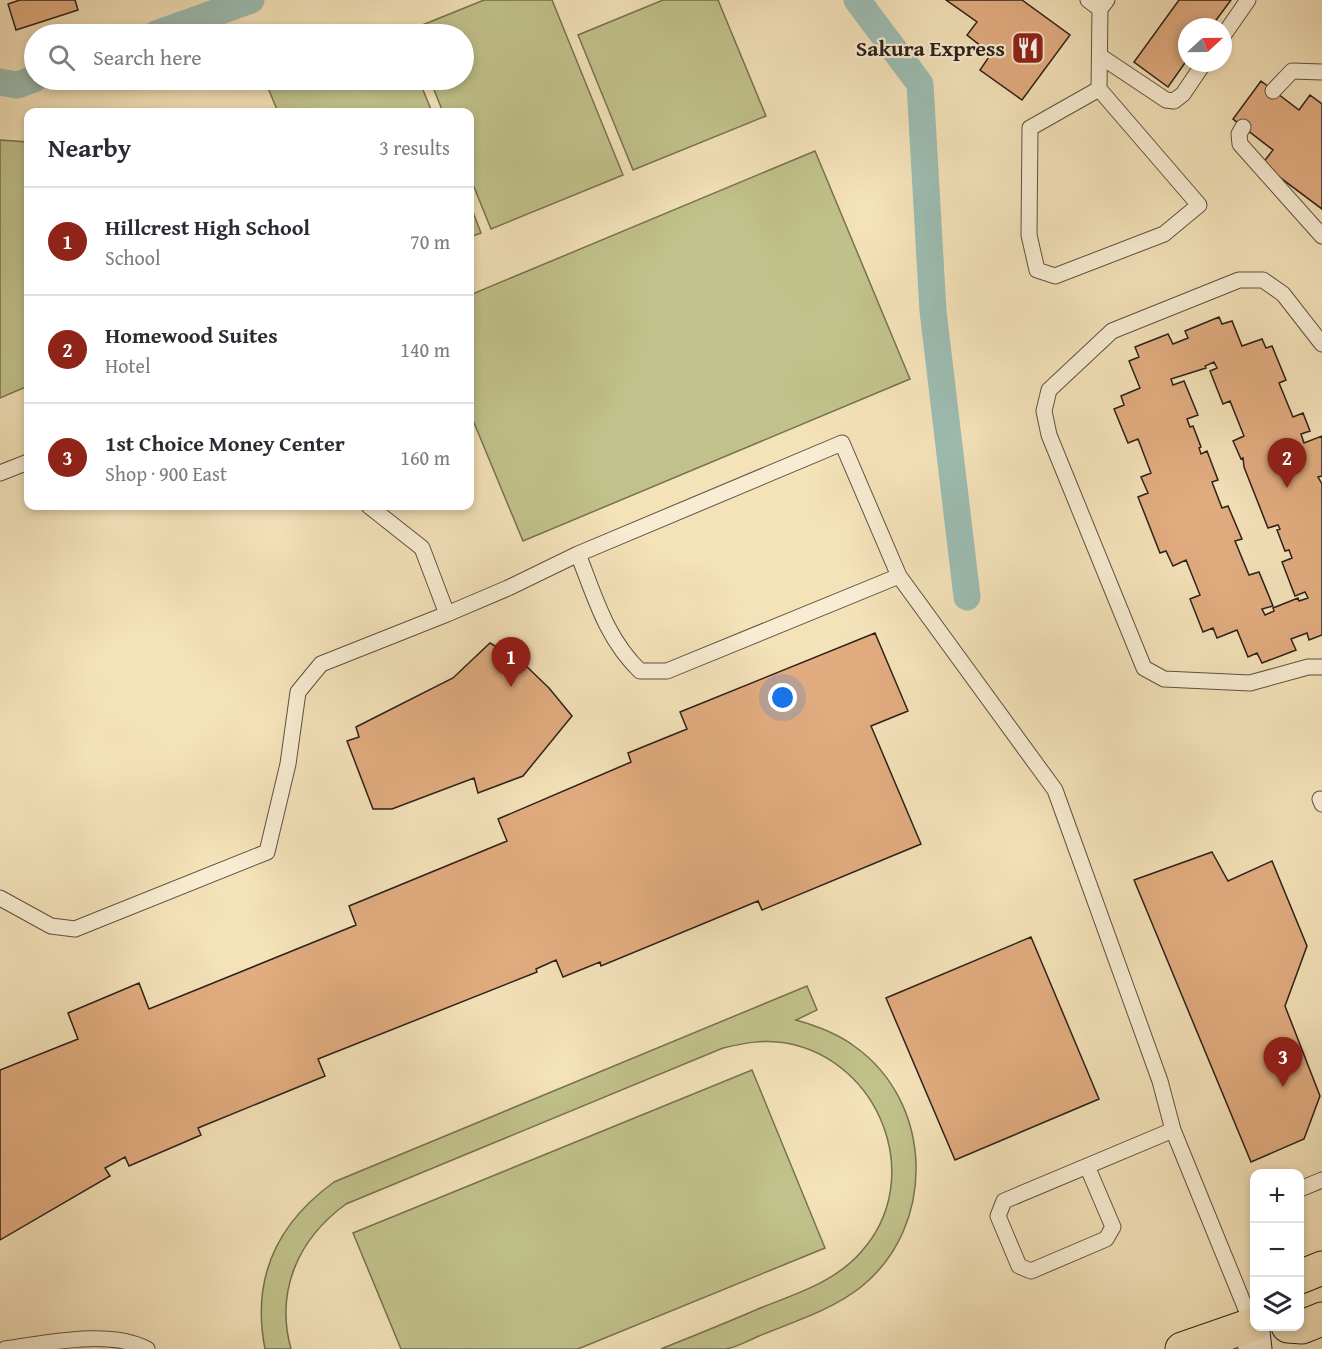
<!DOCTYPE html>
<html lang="en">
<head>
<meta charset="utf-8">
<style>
	:root { --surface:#fff; --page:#f2f2f3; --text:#2b2b33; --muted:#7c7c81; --line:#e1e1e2; --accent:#8f2418 }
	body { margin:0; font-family:"Gentium Book Plus",serif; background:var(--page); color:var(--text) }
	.controls { position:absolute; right:18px; bottom:18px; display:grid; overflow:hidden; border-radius:12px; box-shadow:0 3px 9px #0003 }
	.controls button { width:54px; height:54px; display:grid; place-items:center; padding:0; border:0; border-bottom:2px solid var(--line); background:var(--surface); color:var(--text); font:30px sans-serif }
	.compass { position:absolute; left:1178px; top:18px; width:54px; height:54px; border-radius:50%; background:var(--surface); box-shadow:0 3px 9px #0003; rotate:68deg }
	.you { position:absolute; left:783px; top:698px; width:21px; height:21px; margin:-15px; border:4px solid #fff; border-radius:50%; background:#1a73e8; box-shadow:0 0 0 9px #1a73e833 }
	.badge { display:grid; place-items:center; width:39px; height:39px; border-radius:50%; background:var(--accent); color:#fff; font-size:20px; font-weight:700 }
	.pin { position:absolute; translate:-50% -50px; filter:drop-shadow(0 2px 3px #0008) }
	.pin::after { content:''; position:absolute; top:32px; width:21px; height:18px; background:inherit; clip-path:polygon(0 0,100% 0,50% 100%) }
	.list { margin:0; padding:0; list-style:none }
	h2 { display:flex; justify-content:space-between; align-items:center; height:78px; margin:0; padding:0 24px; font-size:26px }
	h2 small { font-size:20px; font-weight:400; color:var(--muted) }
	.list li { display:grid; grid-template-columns:39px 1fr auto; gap:18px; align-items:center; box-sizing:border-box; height:108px; padding:0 24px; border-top:2px solid var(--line) }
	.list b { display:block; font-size:22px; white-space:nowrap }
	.list p { margin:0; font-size:20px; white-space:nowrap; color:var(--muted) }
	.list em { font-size:20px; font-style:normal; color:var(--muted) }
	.icon { flex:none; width:33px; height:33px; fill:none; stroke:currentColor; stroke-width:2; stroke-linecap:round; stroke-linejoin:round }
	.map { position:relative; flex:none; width:1322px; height:1349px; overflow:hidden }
	.search { position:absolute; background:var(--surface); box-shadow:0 3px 9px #0003; left:24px; top:24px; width:450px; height:66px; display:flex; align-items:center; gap:15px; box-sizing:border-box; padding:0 21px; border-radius:33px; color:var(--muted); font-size:22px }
	.panel { position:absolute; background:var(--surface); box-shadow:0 3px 9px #0003; left:24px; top:108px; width:450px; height:402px; border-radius:12px }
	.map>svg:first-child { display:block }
	.green { fill:#c1c28b; stroke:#767252; stroke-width:1.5 }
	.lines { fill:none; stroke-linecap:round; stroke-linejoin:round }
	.canal { stroke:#9cbdb2; stroke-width:27 }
	.building { fill:#e1ac80; stroke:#2c2119; stroke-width:1.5; fill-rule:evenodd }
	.lane-casing { stroke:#5e5141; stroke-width:17 }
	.secondary-casing { stroke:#2c2119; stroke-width:35 }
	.primary-casing { stroke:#2c2119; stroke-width:35 }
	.lane { stroke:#f8ecd2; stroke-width:15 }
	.secondary { stroke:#f8ecd2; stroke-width:33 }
	.primary { stroke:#f4e2b9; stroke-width:33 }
	.labels { text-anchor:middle; stroke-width:4.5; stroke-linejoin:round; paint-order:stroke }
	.poi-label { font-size:22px; font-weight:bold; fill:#2c2119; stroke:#f8ecd2; text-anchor:end }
</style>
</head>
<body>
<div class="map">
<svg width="1322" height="1349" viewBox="0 0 1322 1349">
	<rect width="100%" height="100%" fill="#f4e2b9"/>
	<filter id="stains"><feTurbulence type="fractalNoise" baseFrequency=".00333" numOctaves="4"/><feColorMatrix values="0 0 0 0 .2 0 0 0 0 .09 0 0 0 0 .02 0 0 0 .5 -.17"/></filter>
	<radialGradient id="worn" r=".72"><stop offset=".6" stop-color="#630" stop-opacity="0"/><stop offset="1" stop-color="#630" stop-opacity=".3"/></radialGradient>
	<!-- green -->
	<path class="green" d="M484 0H552L623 175 491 229 470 177V112H443L430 80H464V34H412L410 30Z
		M663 0H718L766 116 633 170 578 35Z
		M288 80H419L432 112H278L268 88Z
		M0 140 28 142V386L0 398Z
		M815 151 910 379 523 541 470 413V295Z
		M470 204 481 233 470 237Z
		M807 986 817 1010 796 1020C817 1026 837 1033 854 1046 934 1102 937 1226 861 1287 832 1310 793 1322 759 1336 749 1340 736 1348 725 1349 704 1349 682 1349 661 1349 693 1336 726 1323 758 1309 795 1294 834 1283 861 1252 927 1179 880 1060 786 1043 765 1039 744 1043 723 1048L346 1204C298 1239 275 1291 291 1349H265C251 1278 276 1224 334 1182Z
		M752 1070 825 1248 578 1349H401L353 1233Z"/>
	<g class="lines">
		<!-- canal -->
		<path class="canal" d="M857 0 920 84 933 311 967 597
			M156 34 251 0
			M0 82 17 85 34 79"/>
	</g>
	<!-- building -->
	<path class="building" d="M20 0H75L78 10 16 30 8 4Z
		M946 0H1022L1070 35 1022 100 980 70 991 54 967 35 977 22Z
		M1179 0H1231L1211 27H1187V60L1168 87 1134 62Z
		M1261 81 1299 110 1310 95 1322 104V209L1262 164 1273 150 1233 119Z
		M1219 317 1222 324 1232 321 1242 346 1262 339 1266 348 1272 346 1286 380 1279 383 1293 417 1303 413 1310 431 1301 434 1304 443 1322 436V476L1318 477 1322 484V635L1309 640 1307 633 1291 639 1296 650 1262 663 1257 653 1248 657 1237 630 1217 638 1213 628 1203 632 1190 599 1200 595 1186 560 1173 566 1166 551 1160 553 1138 497 1148 493 1141 477 1151 473 1138 439 1128 443 1114 409 1124 405 1121 396 1140 388 1129 361 1139 357 1135 347 1168 334 1173 344 1188 338 1185 331ZM1214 362 1217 368 1210 371 1223 404 1230 401 1244 436 1233 441 1241 459 1243 458 1244 467 1268 528 1278 525 1280 529 1277 530 1285 551 1289 550 1292 558 1282 562 1295 596 1305 592 1308 598 1299 601 1298 598 1273 608 1274 611 1265 615 1262 609 1273 606 1259 572 1249 575 1235 541 1242 539 1228 506 1222 508 1212 482 1218 480 1207 451 1201 454 1199 448 1201 447 1193 426 1190 427 1187 419 1198 415 1184 381 1173 385 1171 379 1206 368 1205 366Z
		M875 633 908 711 871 726 921 844 762 910 758 901 601 966 600 962 563 977 556 960 536 969 537 972 318 1059 325 1076 198 1128 201 1135 129 1166 125 1157 105 1168 110 1176 0 1240V1070L78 1039 68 1013 139 983 149 1009 356 925 349 906 507 841 498 819 631 762 628 753 687 729 680 712Z
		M490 643 522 662 549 688 572 716 523 776 478 793 474 778 392 809H373L347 741 359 737 356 727 453 678Z
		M1212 852 1228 881 1272 861 1307 946 1285 1006 1320 1096 1304 1139 1251 1162 1134 880Z
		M1031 937 1099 1099 955 1160 886 998Z"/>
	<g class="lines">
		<!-- lane casing -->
		<g class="lane-casing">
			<path id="lane" d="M1088 0 1100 9 1107 0
				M1223 36 1248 0
				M1100 56 1166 100 1174 101 1183 94 1204 63
				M1099 89 1030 128 1029 235 1037 270 1055 276 1164 234 1199 205 1099 89 1100 9
				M1273 91 1292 71 1322 72
				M1243 127 1239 134 1240 144 1322 236
				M1322 344 1283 294 1263 280H1239L1112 331 1049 390 1044 411 1049 435 1144 668 1164 679 1250 683 1308 667H1322
				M0 473 28 462
				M899 576 667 671H640C606 638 595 597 578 554L842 443 899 576 1055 790 1160 1081 1173 1130 1252 1324
				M447 614 508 588 578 554
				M1320 799 1322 804
				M0 898 51 926 75 929 267 852 288 764 298 692 321 664 447 614 422 548 369 506
				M1087 1166 1113 1227 1106 1239 1031 1271 1019 1266 998 1216 1004 1201 1173 1130
				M1300 1189 1322 1180
				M5 1349C47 1343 110 1329 147 1349"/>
		</g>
		<!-- secondary casing -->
		<g class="secondary-casing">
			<path id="secondary" d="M1252 1324 1255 1349"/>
		</g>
		<!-- primary casing -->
		<g class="primary-casing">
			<path id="primary" d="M1300 1277 1322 1268
				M1288 1326 1302 1327 1322 1319
				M1182 1349 1254 1324"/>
		</g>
		<!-- lane -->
		<use href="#lane" class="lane"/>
		<!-- secondary -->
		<use href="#secondary" class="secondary"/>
		<!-- primary -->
		<use href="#primary" class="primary"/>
	</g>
	<!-- icons -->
	<defs>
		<g id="restaurant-square" transform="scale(1.725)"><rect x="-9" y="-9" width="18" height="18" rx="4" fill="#8f2418" stroke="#f8ecd2"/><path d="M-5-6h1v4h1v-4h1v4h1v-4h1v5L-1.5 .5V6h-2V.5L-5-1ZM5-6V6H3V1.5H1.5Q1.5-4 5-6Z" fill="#fff"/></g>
	</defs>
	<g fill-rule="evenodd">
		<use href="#restaurant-square" x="1028" y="48"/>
	</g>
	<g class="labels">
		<!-- poi labels -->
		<g class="poi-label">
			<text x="1005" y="56">Sakura Express</text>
		</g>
	</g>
	<rect width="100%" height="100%" filter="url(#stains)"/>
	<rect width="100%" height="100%" fill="url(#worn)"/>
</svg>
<div class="controls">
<button>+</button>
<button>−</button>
<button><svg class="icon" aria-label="layers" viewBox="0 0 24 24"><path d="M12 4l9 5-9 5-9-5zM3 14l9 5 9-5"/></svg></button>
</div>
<svg class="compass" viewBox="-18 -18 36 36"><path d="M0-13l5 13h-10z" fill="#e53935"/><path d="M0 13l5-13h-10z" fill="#7c7c81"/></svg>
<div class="you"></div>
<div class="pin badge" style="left:511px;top:687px">1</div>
<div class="pin badge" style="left:1287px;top:488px">2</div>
<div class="pin badge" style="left:1283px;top:1087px">3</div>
<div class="search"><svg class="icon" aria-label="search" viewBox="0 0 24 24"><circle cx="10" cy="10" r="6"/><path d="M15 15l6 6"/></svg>Search here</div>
<section class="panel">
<h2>Nearby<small>3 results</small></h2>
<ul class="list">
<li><span class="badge">1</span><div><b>Hillcrest High School</b><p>School</p></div><em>70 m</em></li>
<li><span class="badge">2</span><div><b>Homewood Suites</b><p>Hotel</p></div><em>140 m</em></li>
<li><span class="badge">3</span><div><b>1st Choice Money Center</b><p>Shop · 900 East</p></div><em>160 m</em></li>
</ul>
</section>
</div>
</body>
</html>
